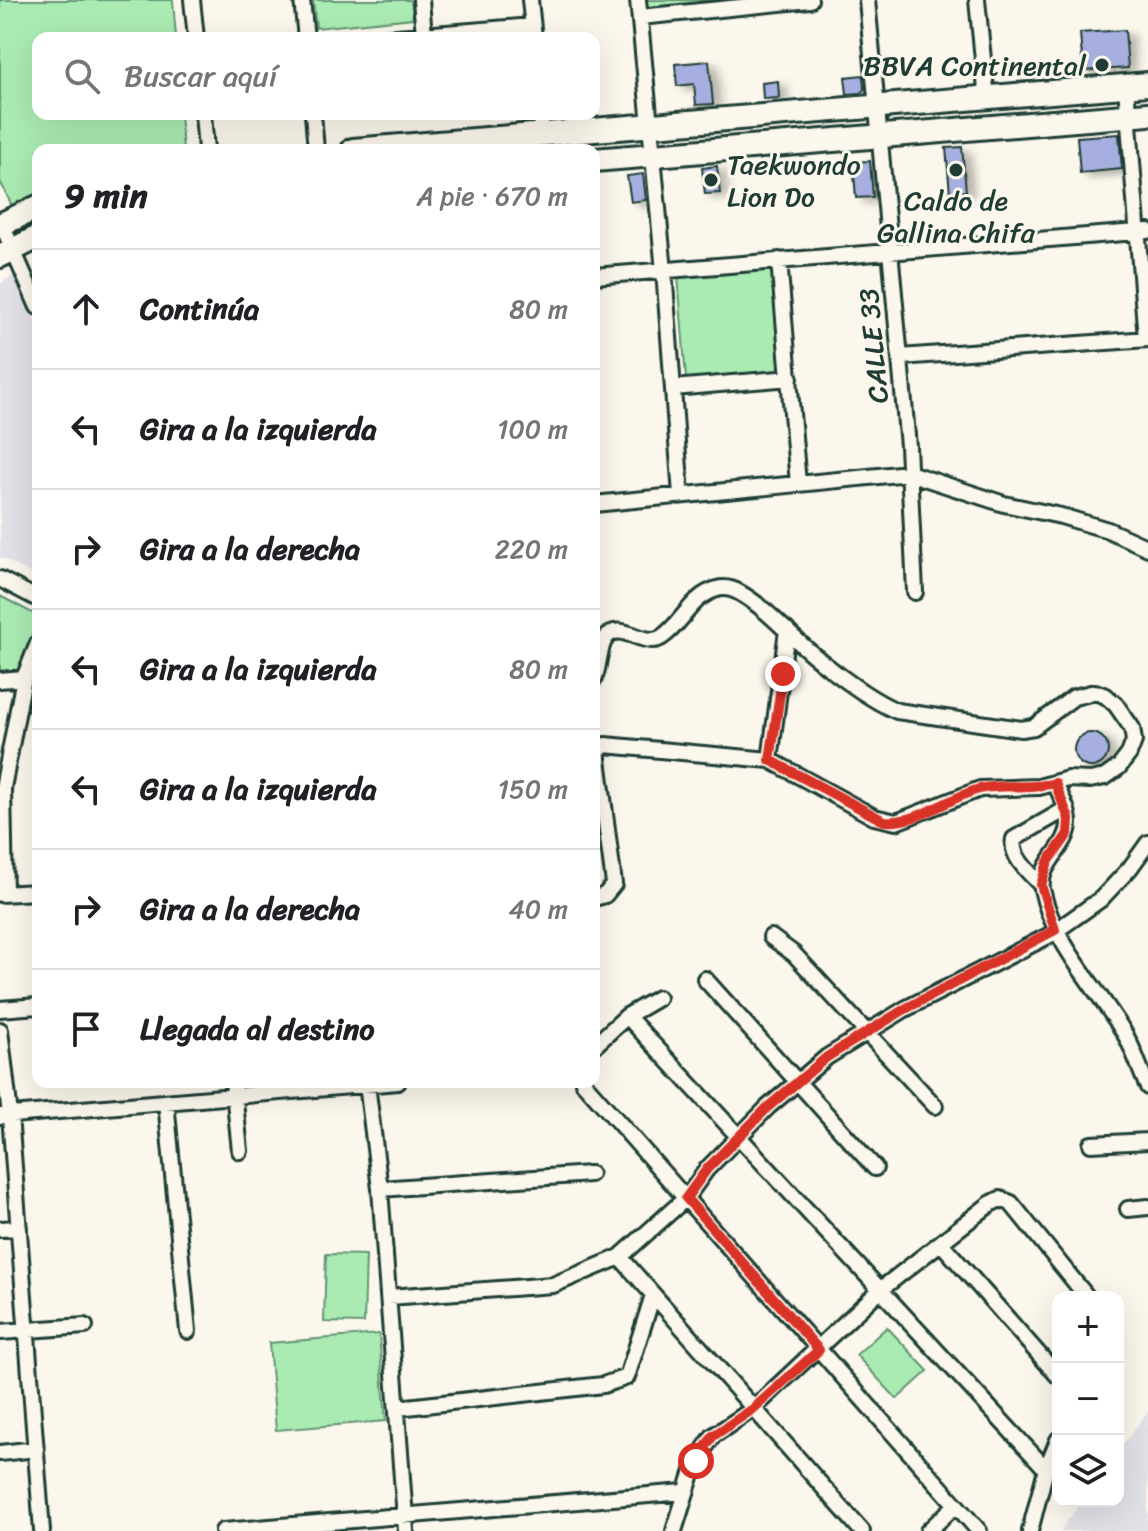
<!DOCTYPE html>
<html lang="es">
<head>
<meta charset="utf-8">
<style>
	:root { --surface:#fff; --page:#f6f6f6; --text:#202124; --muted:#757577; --line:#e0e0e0 }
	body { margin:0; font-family:Sriracha,sans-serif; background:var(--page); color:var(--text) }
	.controls { position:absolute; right:24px; bottom:24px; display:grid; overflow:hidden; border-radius:16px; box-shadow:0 8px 32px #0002 }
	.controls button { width:72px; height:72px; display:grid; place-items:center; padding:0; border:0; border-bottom:2px solid var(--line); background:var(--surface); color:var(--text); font:40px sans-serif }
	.stop { position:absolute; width:24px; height:24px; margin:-18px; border:6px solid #d93025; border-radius:50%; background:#fff }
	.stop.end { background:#d93025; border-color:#fff; box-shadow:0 2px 8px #0008 }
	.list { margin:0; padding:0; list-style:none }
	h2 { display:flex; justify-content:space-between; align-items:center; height:104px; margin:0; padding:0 32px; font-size:34px }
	h2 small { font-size:26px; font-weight:400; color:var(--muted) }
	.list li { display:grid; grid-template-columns:52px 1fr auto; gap:24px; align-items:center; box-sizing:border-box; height:120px; padding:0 32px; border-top:2px solid var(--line) }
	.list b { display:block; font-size:30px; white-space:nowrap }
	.list em { font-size:26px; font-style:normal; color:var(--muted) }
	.icon { flex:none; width:44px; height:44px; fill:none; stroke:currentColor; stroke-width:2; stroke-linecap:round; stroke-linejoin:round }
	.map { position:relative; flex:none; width:1148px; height:1531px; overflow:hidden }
	.search { position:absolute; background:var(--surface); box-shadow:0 8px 32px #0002; left:32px; top:32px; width:568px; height:88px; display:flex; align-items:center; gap:20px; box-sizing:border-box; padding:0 28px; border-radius:16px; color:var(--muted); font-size:30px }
	.panel { position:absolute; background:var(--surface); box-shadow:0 8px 32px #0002; left:32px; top:144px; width:568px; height:944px; border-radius:16px }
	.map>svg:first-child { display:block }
	.built { fill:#e2e1e8 }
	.green { fill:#aaebb3; stroke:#649474; stroke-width:2 }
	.building { fill:#a6afdf; stroke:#1f3d34; stroke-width:2; filter:url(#shadow) }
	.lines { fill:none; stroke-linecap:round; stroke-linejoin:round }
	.street-casing { stroke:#1f3d34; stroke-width:20 }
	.primary-casing { stroke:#1f3d34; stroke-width:28 }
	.street { stroke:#fbf7ec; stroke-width:14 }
	.primary { stroke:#fbf7ec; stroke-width:22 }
	.route { stroke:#d93025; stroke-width:10 }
	.poi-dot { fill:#1f3d34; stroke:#fbf7ec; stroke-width:3 }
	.labels { text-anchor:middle; stroke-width:6; stroke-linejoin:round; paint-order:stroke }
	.poi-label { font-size:28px; fill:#1f3d34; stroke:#fbf7ec; text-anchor:end }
	.street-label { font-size:28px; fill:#1f3d34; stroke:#fbf7ec }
</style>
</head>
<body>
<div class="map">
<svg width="1148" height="1531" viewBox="0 0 1148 1531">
	<defs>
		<filter id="shadow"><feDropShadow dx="8" dy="4.5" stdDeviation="4" flood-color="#0004"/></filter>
	</defs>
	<rect width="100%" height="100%" fill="#fbf7ec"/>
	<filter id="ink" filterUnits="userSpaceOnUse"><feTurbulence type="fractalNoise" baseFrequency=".0125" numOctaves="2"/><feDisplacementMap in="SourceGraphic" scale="16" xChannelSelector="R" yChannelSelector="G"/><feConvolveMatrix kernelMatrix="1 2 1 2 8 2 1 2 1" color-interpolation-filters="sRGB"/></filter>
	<g filter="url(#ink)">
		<!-- built -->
		<path class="built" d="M14 275 38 328V577L0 557V284Z
			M1148 1411V1531H1060L1082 1501H1118V1451Z"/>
		<!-- green -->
		<path class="green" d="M0 0H173L176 38H38V114H180L183 150H38V193L12 206 0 181Z
			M313 0H411L413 18 316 28Z
			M646 0H759L647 11Z
			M775 269 786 370 686 379 678 275Z
			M0 596 38 616 20 670 0 671Z
			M326 1254 366 1255 364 1323 324 1322Z
			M887 1327 928 1371 897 1399 856 1355Z
			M379 1334 386 1421 276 1430 269 1343Z"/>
		<!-- building -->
		<path class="building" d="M1125 30 1128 68 1083 71 1080 33Z
			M709 61 713 104 696 105 694 84 677 86 675 64Z
			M863 75 864 89 861 93 847 94 845 77Z
			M778 81 779 98 763 99 762 83Z
			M1119 134 1122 169 1080 173 1077 137Z
			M962 147 966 191 950 193 946 148Z
			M870 161 873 197 856 198 853 162Z
			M717 166 720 193 705 194 702 168Z
			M643 174 646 200 631 202 627 176Z
			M1074 750a17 17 0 1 1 34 0a17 17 0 1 1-34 0Z"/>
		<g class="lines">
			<!-- street casing -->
			<g class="street-casing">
				<path id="street" d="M192 0 196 38
					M302 0 306 38
					M421 0 424 35
					M530 0 534 38
					M638 0 664 271 681 495
					M867 0 908 446 915 592
					M977 0 987 99
					M640 17 810 0
					M385 38 532 26
					M1126 86 1146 339
					M203 114 206 150
					M313 114 316 150
					M540 114 542 133
					M0 220 38 307
					M779 260 798 484
					M594 276 1148 231
					M900 357 1148 339
					M673 388 790 378
					M594 504 909 473 1004 504 1061 516 1108 530 1148 548
					M0 579 38 599
					M594 679C600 666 598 648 606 638 619 619 645 649 662 637 683 623 691 596 717 589 724 587 733 589 740 593 763 606 782 627 801 644 825 666 868 699 897 711L1021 729 1034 727 1074 697 1095 692 1106 696 1116 705 1132 728 1134 741 1129 754 1119 767 1105 777 1090 780 1068 779 1039 787 980 789 896 822 874 817 770 760 605 745 598 751V759L614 884 605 895 594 898
					M0 680 24 678
					M770 760 787 630
					M1055 783C1060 795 1069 809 1069 823 1069 847 1038 863 1042 889 1053 943 1095 985 1123 1031 1134 1048 1139 1069 1148 1087
					M1041 885C1030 873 1010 857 1014 839L1066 809
					M0 894 38 892
					M5 894 3 788 24 678 38 643
					M771 937 794 954 935 1106
					M705 979 875 1168
					M0 1009 38 1006
					M627 1016 1046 1469
					M0 1030 10 1115 42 1531
					M594 1046 627 1016 658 998
					M233 1082 240 1151
					M583 1082 979 1531
					M367 1084 380 1189 406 1531
					M166 1102 188 1331
					M0 1116 398 1082
					M1091 1144 1148 1141
					M380 1189 590 1174
					M1128 1209 1148 1207
					M0 1229 19 1228
					M941 1243 1058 1376
					M620 1257 862 1531
					M389 1297 553 1285 620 1257 686 1198 707 1169 768 1107 827 1057 905 1009 1050 935 1101 899 1130 868 1148 843
					M0 1332 85 1326
					M398 1408 603 1385 627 1377 653 1295
					M0 1453 36 1449
					M223 1531 684 1492
					M674 1531 696 1461 713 1436 753 1409 880 1290 990 1204 1000 1199 1011 1203 1087 1297
					M928 1531 956 1505
					M1030 1531 1046 1469 1058 1440"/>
			</g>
			<!-- primary casing -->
			<g class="primary-casing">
				<path id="primary" d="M353 150 1148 84
					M594 160 1148 114
					M0 225 38 207
					M0 256 38 237"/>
			</g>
			<!-- street -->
			<use href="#street" class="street"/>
			<!-- primary -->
			<use href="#primary" class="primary"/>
		</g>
	</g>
	<g class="lines" filter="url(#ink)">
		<!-- route -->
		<path class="route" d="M696 1461 713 1436 753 1409 819 1350 686 1198 707 1169 768 1107 827 1057 905 1009 1055 930 1041 885 1048 862 1068 834 1069 819 1055 783C1030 790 1004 783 979 789 948 798 918 824 884 821L770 760 783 674"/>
	</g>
	<!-- markers -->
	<g class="poi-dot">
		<circle cx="1102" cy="65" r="8"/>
		<circle cx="956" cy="170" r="8"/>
		<circle cx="711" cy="180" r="8"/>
	</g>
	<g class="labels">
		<!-- poi labels -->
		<g class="poi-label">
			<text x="1086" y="75">BBVA Continental</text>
			<text x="727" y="174" text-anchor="start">Taekwondo<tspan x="727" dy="32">Lion Do</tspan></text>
			<text x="956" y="210" text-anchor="middle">Caldo de<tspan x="956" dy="32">Gallina Chifa</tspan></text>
		</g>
		<!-- street labels -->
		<g class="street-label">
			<text transform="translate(873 346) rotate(-95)" y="10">CALLE 33</text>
		</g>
	</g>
</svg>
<div class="controls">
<button>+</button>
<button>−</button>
<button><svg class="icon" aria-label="layers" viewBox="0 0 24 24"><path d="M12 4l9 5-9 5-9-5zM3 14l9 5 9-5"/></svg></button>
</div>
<div class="stop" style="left:696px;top:1461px"></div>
<div class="stop end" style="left:783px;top:674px"></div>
<div class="search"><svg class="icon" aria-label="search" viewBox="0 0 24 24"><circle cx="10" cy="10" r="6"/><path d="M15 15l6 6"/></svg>Buscar aquí</div>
<section class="panel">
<h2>9 min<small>A pie · 670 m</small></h2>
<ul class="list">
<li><svg class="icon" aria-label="ahead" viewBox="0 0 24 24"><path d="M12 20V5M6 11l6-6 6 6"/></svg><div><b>Continúa</b></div><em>80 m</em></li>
<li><svg class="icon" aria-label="left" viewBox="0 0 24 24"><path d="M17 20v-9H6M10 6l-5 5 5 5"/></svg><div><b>Gira a la izquierda</b></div><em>100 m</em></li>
<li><svg class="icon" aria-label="right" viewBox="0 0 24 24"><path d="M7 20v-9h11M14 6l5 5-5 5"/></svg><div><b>Gira a la derecha</b></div><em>220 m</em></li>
<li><svg class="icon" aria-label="left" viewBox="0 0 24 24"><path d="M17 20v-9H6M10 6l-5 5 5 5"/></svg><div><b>Gira a la izquierda</b></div><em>80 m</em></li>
<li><svg class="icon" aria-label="left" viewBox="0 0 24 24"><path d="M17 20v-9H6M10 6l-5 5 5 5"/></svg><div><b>Gira a la izquierda</b></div><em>150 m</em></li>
<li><svg class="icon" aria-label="right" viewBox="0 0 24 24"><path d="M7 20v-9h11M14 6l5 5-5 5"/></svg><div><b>Gira a la derecha</b></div><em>40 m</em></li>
<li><svg class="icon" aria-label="arrive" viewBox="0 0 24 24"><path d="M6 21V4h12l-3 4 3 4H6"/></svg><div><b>Llegada al destino</b></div></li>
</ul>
</section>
</div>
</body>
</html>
